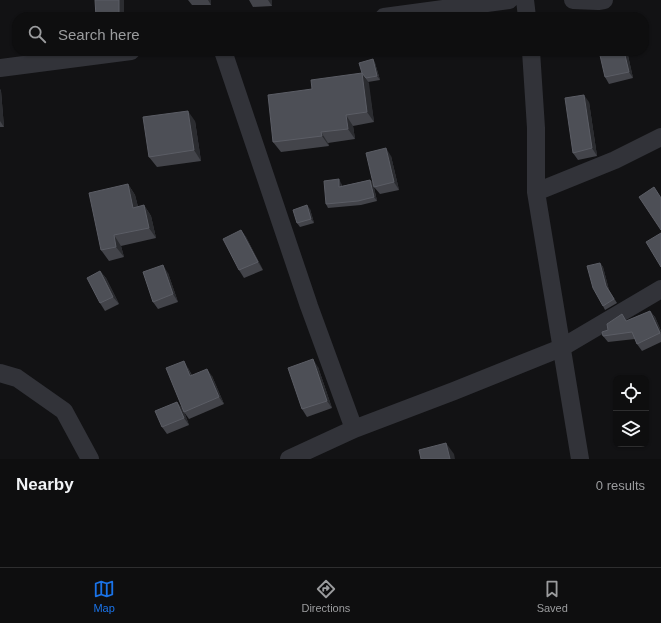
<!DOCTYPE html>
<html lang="en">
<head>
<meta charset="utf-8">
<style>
	:root { --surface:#0e0e0f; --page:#171718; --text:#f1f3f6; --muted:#9b9c9e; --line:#2e2e2f; --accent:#1a73e8 }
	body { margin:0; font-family:Arial,sans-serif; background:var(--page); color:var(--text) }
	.controls { position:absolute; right:12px; bottom:12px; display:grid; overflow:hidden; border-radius:8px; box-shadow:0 1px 3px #0004 }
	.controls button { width:36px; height:36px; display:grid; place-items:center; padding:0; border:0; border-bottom:1px solid var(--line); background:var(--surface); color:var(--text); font:20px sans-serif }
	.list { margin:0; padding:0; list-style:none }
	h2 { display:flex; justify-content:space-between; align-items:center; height:52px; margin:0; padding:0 16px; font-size:17px }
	h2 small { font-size:13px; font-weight:400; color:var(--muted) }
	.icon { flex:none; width:22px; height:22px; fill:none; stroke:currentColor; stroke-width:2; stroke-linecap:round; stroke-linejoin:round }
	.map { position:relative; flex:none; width:661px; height:459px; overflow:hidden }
	.search { position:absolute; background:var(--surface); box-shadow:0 1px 3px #0004; left:12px; right:12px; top:12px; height:44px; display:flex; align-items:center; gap:10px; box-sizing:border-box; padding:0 14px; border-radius:16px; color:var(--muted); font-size:15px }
	.sheet { height:108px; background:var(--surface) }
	nav { display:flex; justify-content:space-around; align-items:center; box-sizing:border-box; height:56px; border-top:1px solid var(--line); background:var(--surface); font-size:11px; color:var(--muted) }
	nav a { display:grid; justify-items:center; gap:2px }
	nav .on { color:var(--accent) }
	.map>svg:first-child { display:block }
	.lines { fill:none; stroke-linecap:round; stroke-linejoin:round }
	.street { stroke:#323339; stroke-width:18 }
	.wall { fill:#43444a }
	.shaded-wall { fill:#2b2c30 }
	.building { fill:#4d4f56; stroke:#5b5d65 }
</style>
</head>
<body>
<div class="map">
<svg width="661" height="459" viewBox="0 0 661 459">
	<rect width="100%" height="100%" fill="#121214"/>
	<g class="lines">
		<!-- street -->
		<path class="street" d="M525 0 527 17
			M573 0 598 1 604 0
			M384 17 509 0
			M223 51 309 306 354 429
			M531 51 536 128V192L580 459
			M0 68 131 51
			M536 192 615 160 661 137
			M0 373 17 378 64 411 90 459
			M289 459 354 429 454 391 561 348 661 289"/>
	</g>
	<!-- wall -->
	<path class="wall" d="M188 0H211V5H192Z
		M249 0H272V6L253 7Z
		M627 51 633 78 609 84 605 77Z
		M373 59 375 63 380 80 368 82 374 122 353 126 355 139 328 143 329 146 281 152 273 142 312 89 362 73Z
		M0 89 1 91 4 127H0Z
		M589 102 597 156 578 160 573 153Z
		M195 121 201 161 157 167 149 157Z
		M391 156 399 190 380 194 374 187Z
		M370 180 373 183 377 201 361 205 328 208 326 204 341 183 342 186Z
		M128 184 135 195 138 207 144 205 151 216 156 238 121 246 124 257 109 261 101 250Z
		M310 209 314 223 300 227 297 223Z
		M241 230 246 237 263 270 244 278 239 270Z
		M600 263 603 267 609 290 617 303 605 310 603 306Z
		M100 271 106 278 119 304 105 311 100 303Z
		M168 273 178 302 158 309 153 302Z
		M650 311 655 317 661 331V342L642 351 637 344 635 339 608 342 603 336 627 321Z
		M318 367 332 408 307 417 302 409Z
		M188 368 192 375 212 376 224 404 189 419 184 412Z
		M183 409 189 425 167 434 162 427Z"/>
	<!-- shaded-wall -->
	<path class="shaded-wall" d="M119 0H124V17H119Z
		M208 0H211V5Z
		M268 0H272V6Z
		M624 51H627L633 78 629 72Z
		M373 59 375 63 380 80 377 76Z
		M362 73 369 83 374 122 367 112Z
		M0 89 1 91 4 127 0 121Z
		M584 95 589 102 597 156 592 148Z
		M188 111 195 121 201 161 194 150Z
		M346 115 353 126 355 139 348 129Z
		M321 132 328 143 329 146 322 136Z
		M386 148 391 156 399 190 394 182Z
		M339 179 341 183 342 191 339 187Z
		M370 180 373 183 377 201 374 197Z
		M128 184 135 195 141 218 133 208Z
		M144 205 151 216 156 238 149 228Z
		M307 205 310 209 314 223 311 219Z
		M241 230 246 237 263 270 258 262Z
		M114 235 121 246 124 257 116 247Z
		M600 263 603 267 609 290 617 303 606 286Z
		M163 265 168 273 178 302 173 294Z
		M100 271 106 278 119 304 113 297Z
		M650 311 655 317 661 331V334Z
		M313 359 318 367 332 408 327 401Z
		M184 361 188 368 195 383 190 376Z
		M207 369 212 376 224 404 219 397Z
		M177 402 183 409 189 425 184 418Z
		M446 443 454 454 455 459H450Z"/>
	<!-- building -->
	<path class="building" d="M95 0H119V17H96Z
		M599 51H624L629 72 605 77Z
		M373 59 377 76 366 78 362 73 359 63Z
		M362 73 367 112 346 115 348 129 321 132 322 136 273 142 268 95 312 89 311 80Z
		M584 95 592 148 573 153 565 98Z
		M188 111 194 150 149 157 143 117Z
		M386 148 394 182 374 187 366 153Z
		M339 179V187L370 180 374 197 358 201 326 204 324 181Z
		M128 184 133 208 144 205 149 228 114 235 116 247 101 250 89 193Z
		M654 187 661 198V230L639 197Z
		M307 205 311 219 297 223 293 210Z
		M241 230 258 262 239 270 223 239Z
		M661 233V267L646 242Z
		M600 263 606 286 614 299 603 306 593 288 587 266Z
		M163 265 173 294 153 302 143 272Z
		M100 271 113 297 100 303 87 278Z
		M650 311 660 333 637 344 632 332 603 336 602 332 608 330 607 324 622 314 626 321Z
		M313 359 327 401 302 409 288 368Z
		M184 361 190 376 207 369 219 397 184 412 166 368Z
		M177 402 184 418 162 427 155 411Z
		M446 443 450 459H421L419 450Z"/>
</svg>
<div class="controls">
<button><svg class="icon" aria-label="locate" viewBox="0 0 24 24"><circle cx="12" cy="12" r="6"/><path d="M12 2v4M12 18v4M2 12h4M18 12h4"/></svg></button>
<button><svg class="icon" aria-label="layers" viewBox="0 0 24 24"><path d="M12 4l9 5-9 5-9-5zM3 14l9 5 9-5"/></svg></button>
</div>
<div class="search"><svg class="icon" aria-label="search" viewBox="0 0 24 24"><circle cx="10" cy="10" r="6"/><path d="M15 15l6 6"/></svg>Search here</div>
</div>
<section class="sheet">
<h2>Nearby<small>0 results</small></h2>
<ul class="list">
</ul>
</section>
<nav>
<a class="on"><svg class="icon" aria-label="map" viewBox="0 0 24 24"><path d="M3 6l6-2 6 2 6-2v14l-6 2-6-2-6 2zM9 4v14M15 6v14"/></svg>Map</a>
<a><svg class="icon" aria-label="directions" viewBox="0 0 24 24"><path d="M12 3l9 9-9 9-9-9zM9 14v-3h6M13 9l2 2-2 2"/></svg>Directions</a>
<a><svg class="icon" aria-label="saved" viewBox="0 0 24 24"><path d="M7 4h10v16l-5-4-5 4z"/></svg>Saved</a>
</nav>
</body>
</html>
